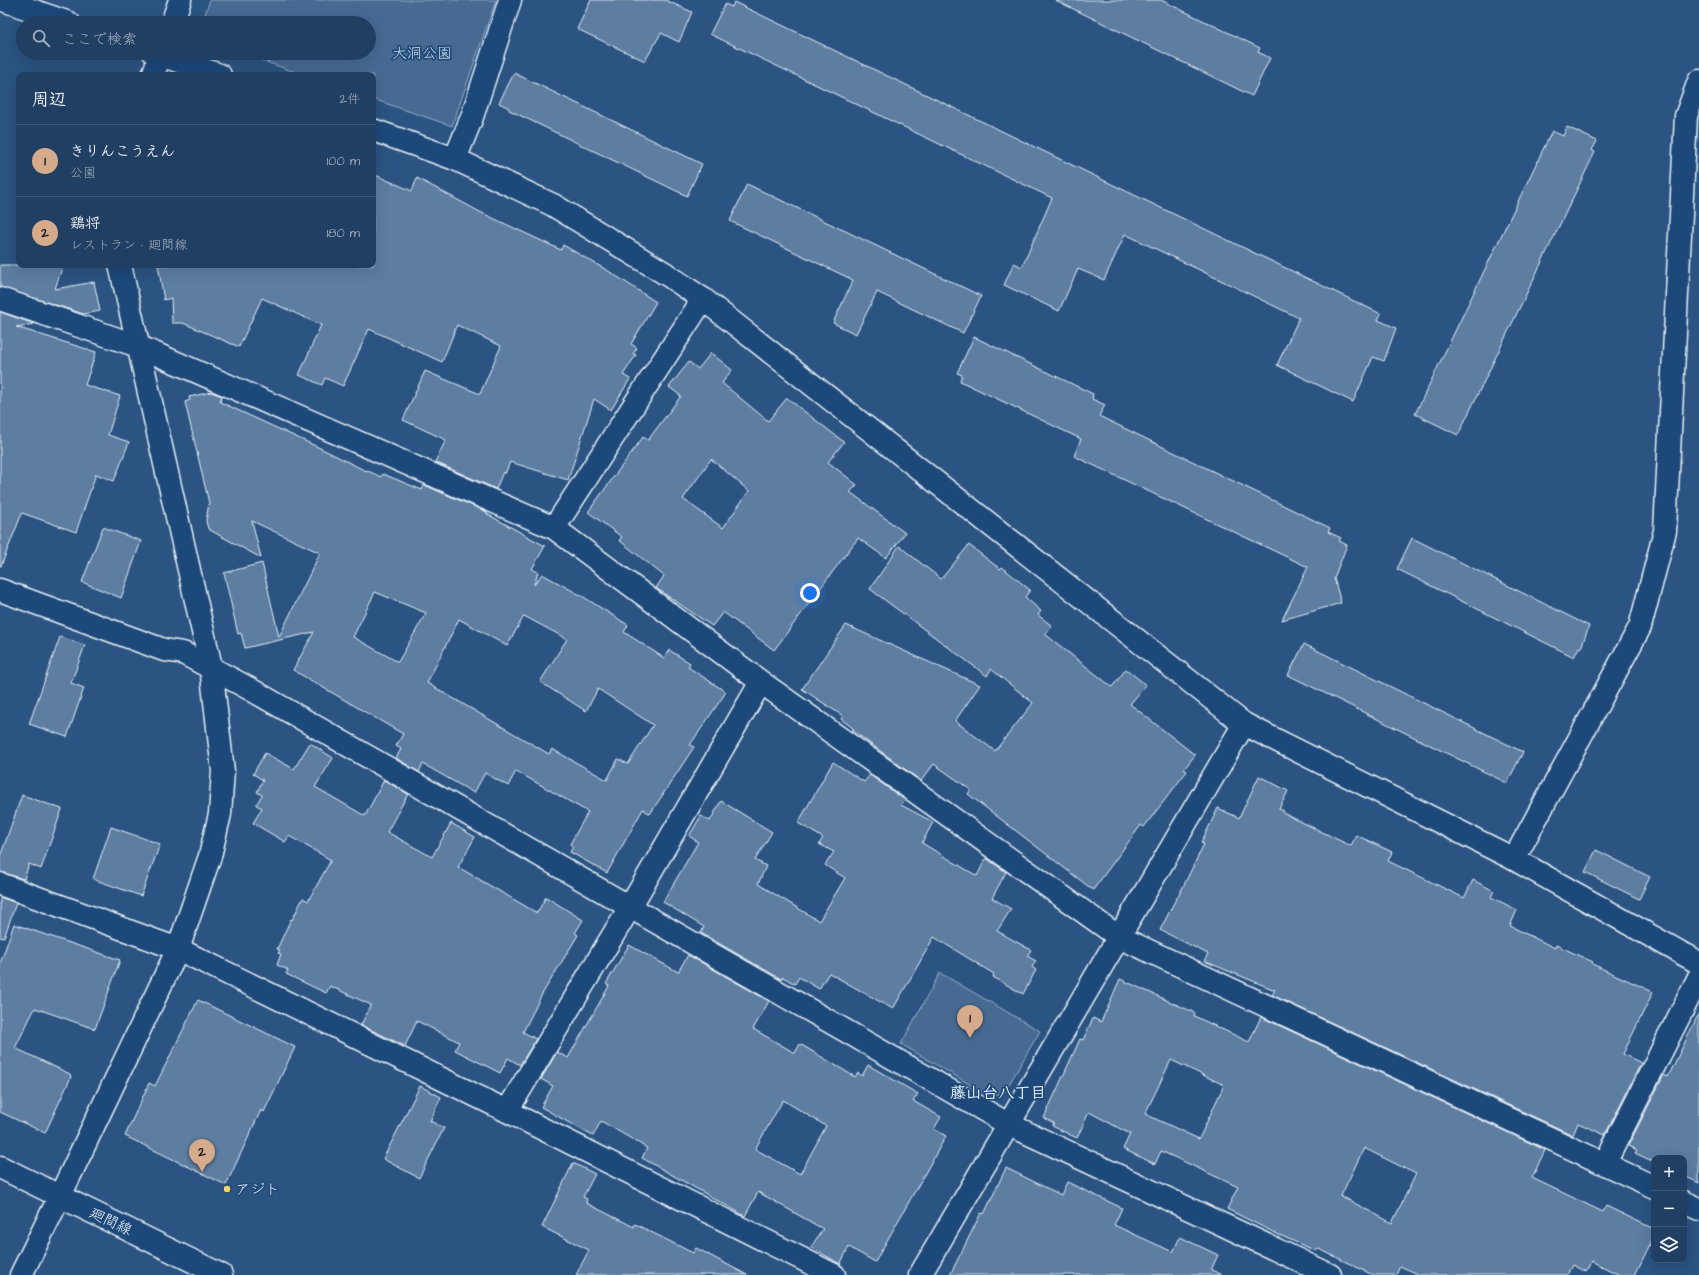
<!DOCTYPE html>
<html lang="ja">
<head>
<meta charset="utf-8">
<style>
	:root { --surface:#203f62; --page:#2d4a6b; --text:#f1f3f6; --muted:#a2afbe; --line:#3d5877; --accent:#d6ab8b }
	body { margin:0; font-family:"Architects Daughter","Klee One",sans-serif; background:var(--page); color:var(--text) }
	.controls { position:absolute; right:12px; bottom:12px; display:grid; overflow:hidden; border-radius:8px; box-shadow:0 4px 16px #0002 }
	.controls button { width:36px; height:36px; display:grid; place-items:center; padding:0; border:0; border-bottom:1px solid var(--line); background:var(--surface); color:var(--text); font:20px sans-serif }
	.you { position:absolute; left:810px; top:593px; width:14px; height:14px; margin:-10px; border:3px solid #fff; border-radius:50%; background:#1a73e8; box-shadow:0 0 0 6px #1a73e833 }
	.badge { display:grid; place-items:center; width:26px; height:26px; border-radius:50%; background:var(--accent); color:#111; font-size:13px; font-weight:700 }
	.pin { position:absolute; translate:-50% -33px; filter:drop-shadow(0 1px 2px #0008) }
	.pin::after { content:''; position:absolute; top:21px; width:14px; height:12px; background:inherit; clip-path:polygon(0 0,100% 0,50% 100%) }
	.list { margin:0; padding:0; list-style:none }
	h2 { display:flex; justify-content:space-between; align-items:center; height:52px; margin:0; padding:0 16px; font-size:17px }
	h2 small { font-size:13px; font-weight:400; color:var(--muted) }
	.list li { display:grid; grid-template-columns:26px 1fr auto; gap:12px; align-items:center; box-sizing:border-box; height:72px; padding:0 16px; border-top:1px solid var(--line) }
	.list b { display:block; font-size:15px; white-space:nowrap }
	.list p { margin:0; font-size:13px; white-space:nowrap; color:var(--muted) }
	.list em { font-size:13px; font-style:normal; color:var(--muted) }
	.icon { flex:none; width:22px; height:22px; fill:none; stroke:currentColor; stroke-width:2; stroke-linecap:round; stroke-linejoin:round }
	.map { position:relative; flex:none; width:1699px; height:1275px; overflow:hidden }
	.search { position:absolute; background:var(--surface); box-shadow:0 4px 16px #0002; left:16px; top:16px; width:360px; height:44px; display:flex; align-items:center; gap:10px; box-sizing:border-box; padding:0 14px; border-radius:22px; color:var(--muted); font-size:15px }
	.panel { position:absolute; background:var(--surface); box-shadow:0 4px 16px #0002; left:16px; top:72px; width:360px; height:196px; border-radius:8px }
	.map>svg:first-child { display:block }
	.green { fill:#476b93; stroke:#98aec6 }
	.building { fill:#5d7da1; stroke:#e8f1f8; fill-rule:evenodd }
	.lines { fill:none; stroke-linecap:round; stroke-linejoin:round }
	.minor-casing { stroke:#e8f1f8; stroke-width:25 }
	.tertiary-casing { stroke:#e8f1f8; stroke-width:25 }
	.minor { stroke:#1f4a7a; stroke-width:22 }
	.tertiary { stroke:#1f4a7a; stroke-width:22 }
	.poi-dot { fill:#ffd166; stroke:#1f4a7a; stroke-width:1.5 }
	.labels { text-anchor:middle; stroke-width:3.5; stroke-linejoin:round; paint-order:stroke }
	.park-label { font-size:15px; fill:#d0dde9; stroke:#1f4a7a }
	.poi-label { font-size:15px; fill:#e8f1f8; stroke:#1f4a7a; text-anchor:start }
	.street-label { font-size:15px; fill:#e8f1f8; stroke:#1f4a7a }
	.neighbourhood-label { font-size:16px; font-weight:bold; fill:#e8f1f8; stroke:#1f4a7a }
</style>
</head>
<body>
<div class="map">
<svg width="1699" height="1275" viewBox="0 0 1699 1275">
	<rect width="100%" height="100%" fill="#2b5482"/>
	<filter id="ink" filterUnits="userSpaceOnUse"><feTurbulence type="fractalNoise" baseFrequency=".025" numOctaves="2"/><feDisplacementMap in="SourceGraphic" scale="8" xChannelSelector="R" yChannelSelector="G"/><feConvolveMatrix kernelMatrix="1 2 1 2 8 2 1 2 1" color-interpolation-filters="sRGB"/></filter>
	<g filter="url(#ink)">
		<!-- green -->
		<path class="green" d="M210 0H496L452 126 373 99V75H304L240 53H369V23H202Z
			M940 973 1040 1031 1004 1093 991 1097 901 1044Z"/>
		<!-- building -->
		<path class="building" d="M591 0H665L692 12 679 42 661 33 645 61 577 29Z
			M1055 0H1161L1260 48 1258 52 1270 58 1252 96Z
			M734 2 1381 314 1378 320 1396 328 1384 361 1373 357 1353 402 1277 365 1299 318 1125 234 1104 280 1078 269 1059 311 1004 285 1014 263 1022 267 1052 198 710 34 725 4 732 7Z
			M514 73 702 164 687 196 509 110V108L499 103Z
			M1567 127 1597 141 1592 150 1595 152 1458 435 1415 414 1552 131 1563 136Z
			M373 174 412 191 417 178 480 212 561 250 563 245 610 272 656 302 631 344 637 348 633 354 636 355 623 375 630 379 611 410 594 399 568 480 510 462 505 474 503 472 496 489 435 462 446 440 403 420 425 371 480 394 501 346 457 325 442 362 369 329 343 386 325 378 322 385 299 375 321 325 262 298 239 347 183 323H172L171 298 164 300 158 265H373Z
			M747 184 981 296 963 333 877 292 856 334 833 323 853 280 730 221Z
			M0 265H63L55 289 94 282 100 311 84 314 0 287Z
			M0 312 34 324 16 327 96 352 85 385 120 396 108 435 129 442 114 481 96 474 76 532 22 513 1 566H0Z
			M974 337 1093 394 1092 399 1105 405 1099 416 1330 528 1328 532 1341 538 1339 541 1347 545 1334 578 1341 603 1282 620 1308 567 1074 456 1081 439 960 381 962 375 957 373Z
			M711 353 732 370 722 383 768 421 787 398 844 442 828 462 857 485 850 492 905 533 886 558 858 538 774 650 723 612 712 626 656 588 664 576 619 540 622 537 588 512 643 437 648 440 681 396 669 387 689 362 698 369ZM711 459 749 491 723 528 683 499Z
			M211 392 222 396 220 402 322 449 366 471V470L381 477 383 474 422 490 424 485 487 512V514L545 546 532 569 538 572 534 585 542 574 582 596 628 625 624 632 664 658 669 650 690 663 688 667 726 692 690 745 694 747 650 814 643 809 607 873 570 852 573 847 570 844 588 812 516 771 508 786 485 773 474 793 423 764 419 772 396 758 401 749 396 746 403 734 293 670 314 632 245 648 241 633 238 634 224 573 262 563 279 637 320 553 252 521 261 558 208 529 206 521 209 503 185 402 190 400 189 397ZM375 592 426 613 398 662 353 637ZM524 616 567 639 540 682 586 711 598 689 653 725 628 764 618 759 607 780 552 749 549 754 427 683 459 619 507 646Z
			M103 527 141 541 121 598 82 582Z
			M1412 538 1589 626 1581 648 1579 647 1574 657 1397 569Z
			M969 545 1000 569 1002 567 1030 590 1025 597 1041 611 1038 615 1052 626 1045 634 1112 687 1126 669 1146 685 1130 704 1195 755 1184 769 1187 771 1144 827 1141 825 1093 890 968 794 971 790 934 764 921 781 852 730 854 729 841 719 843 716 802 689 846 625 980 685 955 721 995 751 1033 703 991 669 987 676 870 589 899 546 941 579Z
			M60 637 85 645 71 683 84 688 67 737 29 724Z
			M1304 644 1523 752 1507 783 1288 675Z
			M310 743 333 758 315 787 365 816 384 780 408 794 387 832 432 857 451 823 475 837 458 867 537 913 546 897 583 920 575 933 578 935 541 996 523 1032 536 1039 520 1065 508 1058 500 1073 455 1050 459 1042 417 1021 405 1046 361 1025 371 1005 330 986 326 993 286 974 288 970 277 965 281 954 278 953 280 950 277 949 291 919 292 920 303 898 308 901 331 860 289 836 285 842 253 823 262 808 256 805 262 795 257 792 263 780 253 774 265 753 294 769Z
			M833 762 864 782 870 775 905 800 901 805 933 822 922 843 977 876 986 858 1006 872 992 898 1011 909 997 931 1031 950 1027 956 1036 961 1032 967 1036 970 1023 994 993 977 994 974 934 937 893 1009 829 973 819 989 799 977 795 984 783 977 781 979 701 933 704 927 663 902 698 842 689 836 701 816 710 821 721 801 772 832 755 860 766 866 758 884 819 921 845 878 825 865 834 852 819 844 823 838 798 823Z
			M1259 776 1288 791 1279 809 1284 811 1283 813 1351 846 1356 835 1392 852 1388 861 1464 898 1473 880 1494 891 1491 897 1517 910 1510 926 1555 948 1556 945 1593 962 1592 964 1653 992 1623 1054 1641 1063 1605 1135 1578 1123 1573 1135 1272 995 1275 990 1204 961 1208 954 1160 930 1177 897H1178L1204 844 1201 843 1218 808 1239 818Z
			M22 795 62 809 41 869 29 864 24 879 0 872V857Z
			M111 827 160 844 141 896 93 879Z
			M1596 850 1650 877 1639 899 1585 872Z
			M0 897 16 903 4 938 0 937Z
			M14 924 120 960 95 1029 35 1008 15 1048 70 1074 71 1077 45 1133 0 1112V964Z
			M629 945 678 972 688 955 769 1001 753 1029 795 1053 800 1044 855 1077 858 1073 862 1076 868 1065 918 1094 913 1101 941 1117 934 1129 946 1136 875 1262 849 1247 840 1264 811 1247 823 1229 758 1192 745 1216 642 1158 647 1148 601 1121 593 1136 541 1107 553 1086 541 1079 557 1052 568 1058 609 986 606 984ZM783 1100 826 1126 800 1174 755 1149Z
			M1120 979 1195 1013 1194 1016 1249 1042 1261 1017 1545 1150 1532 1178 1603 1212 1606 1206 1654 1229V1236L1635 1275H1620L1591 1261 1586 1272 1572 1265 1567 1275H1420L1400 1266 1396 1275H1373L1317 1248 1316 1251 1277 1234 1227 1209 1238 1187 1161 1151 1155 1164 1123 1149 1130 1134 1089 1112 1077 1138 1052 1126 1054 1123 1044 1118 1080 1039 1083 1040 1093 1018 1101 1022ZM1171 1060 1224 1085 1199 1139 1145 1114ZM1364 1148 1416 1174 1392 1223 1341 1196Z
			M198 1000 295 1047 264 1112 261 1110 226 1185 125 1136 149 1083 155 1086Z
			M1699 1013V1183L1684 1176V1158H1654V1162L1635 1153 1637 1150 1628 1146 1664 1075 1668 1077Z
			M420 1086 441 1097 430 1121 444 1128 419 1178 383 1159Z
			M573 1163 595 1174 583 1197 587 1199 586 1203 634 1227 635 1224 693 1253 696 1248 747 1275H576L589 1250 542 1227Z
			M1006 1168 1061 1195 1067 1182 1122 1208 1114 1225 1173 1252 1180 1237 1218 1255 1211 1270 1223 1275H950L981 1213 984 1214Z"/>
		<g class="lines">
			<!-- minor casing -->
			<g class="minor-casing">
				<path id="minor" d="M455 159 472 117 510 0
					M0 299 138 346 554 528 761 682 1119 937 1654 1187
					M554 528 703 299
					M0 590 164 650 183 653 250 689 1008 1124 1330 1275
					M1514 859 1640 627 1665 531 1686 116 1699 81
					M0 884 178 949 507 1111 834 1275
					M507 1111 630 907 761 682
					M1605 1163 1699 977
					M1684 1202 1699 1209
					M21 1275 60 1196
					M920 1275 1244 724"/>
			</g>
			<!-- tertiary casing -->
			<g class="tertiary-casing">
				<path id="tertiary" d="M3 0 69 23
					M172 23 180 0
					M154 53 220 75
					M153 75 161 53
					M373 130 455 159 553 205 666 274 703 299 1244 724 1514 859 1699 963
					M0 1167 221 1275
					M60 1196 178 949 210 856 220 814 223 771 211 667 120 265"/>
			</g>
			<!-- minor -->
			<use href="#minor" class="minor"/>
			<!-- tertiary -->
			<use href="#tertiary" class="tertiary"/>
		</g>
	</g>
	<!-- markers -->
	<circle class="poi-dot" cx="227" cy="1189" r="4"/>
	<g class="labels">
		<!-- park labels -->
		<g class="park-label">
			<text x="422" y="58">大洞公園</text>
		</g>
		<!-- poi labels -->
		<g class="poi-label">
			<text x="235" y="1194">アジト</text>
		</g>
		<!-- street labels -->
		<g class="street-label">
			<text transform="translate(111 1221) rotate(26)" y="5">廻間線</text>
		</g>
		<!-- neighbourhood labels -->
		<g class="neighbourhood-label">
			<text x="998" y="1098">藤山台八丁目</text>
		</g>
	</g>
</svg>
<div class="controls">
<button>+</button>
<button>−</button>
<button><svg class="icon" aria-label="layers" viewBox="0 0 24 24"><path d="M12 4l9 5-9 5-9-5zM3 14l9 5 9-5"/></svg></button>
</div>
<div class="you"></div>
<div class="pin badge" style="left:970px;top:1038px">1</div>
<div class="pin badge" style="left:202px;top:1172px">2</div>
<div class="search"><svg class="icon" aria-label="search" viewBox="0 0 24 24"><circle cx="10" cy="10" r="6"/><path d="M15 15l6 6"/></svg>ここで検索</div>
<section class="panel">
<h2>周辺<small>2件</small></h2>
<ul class="list">
<li><span class="badge">1</span><div><b>きりんこうえん</b><p>公園</p></div><em>100 m</em></li>
<li><span class="badge">2</span><div><b>鶏将</b><p>レストラン · 廻間線</p></div><em>180 m</em></li>
</ul>
</section>
</div>
</body>
</html>
